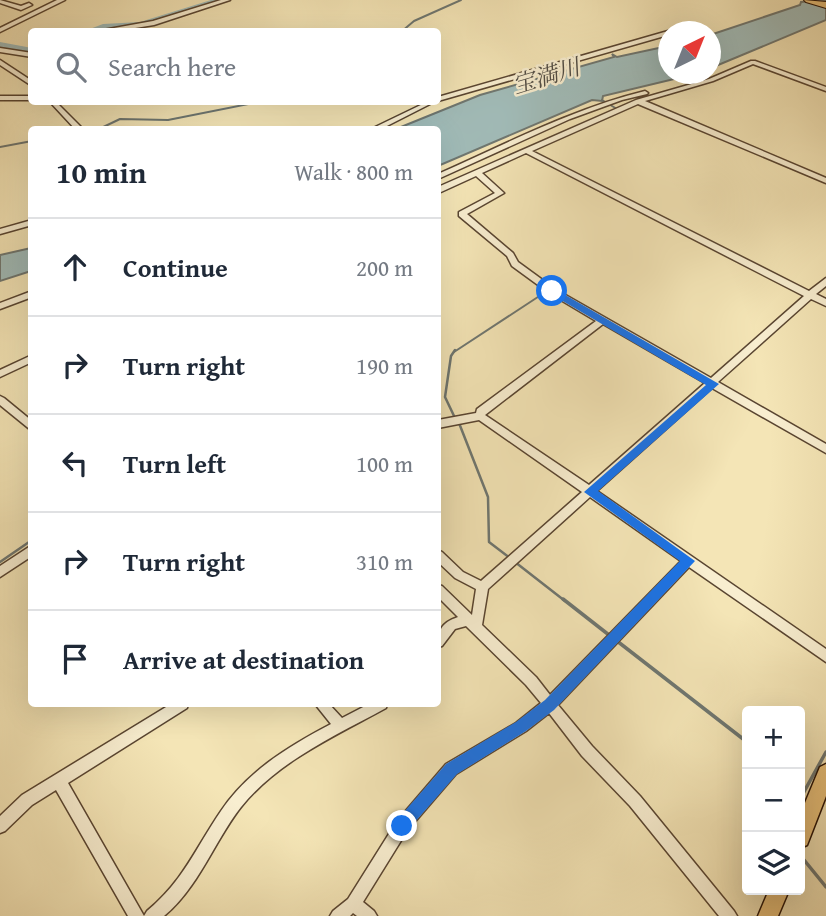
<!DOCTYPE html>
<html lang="en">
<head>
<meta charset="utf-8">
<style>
	:root { --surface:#fff; --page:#f2f2f3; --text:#1f2937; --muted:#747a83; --line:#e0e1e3 }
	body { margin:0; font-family:"Gentium Book Plus","Noto Serif JP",serif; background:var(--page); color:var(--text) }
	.controls { position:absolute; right:21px; bottom:21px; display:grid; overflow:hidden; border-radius:7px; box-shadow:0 7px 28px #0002 }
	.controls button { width:63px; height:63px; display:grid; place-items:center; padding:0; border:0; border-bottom:2px solid var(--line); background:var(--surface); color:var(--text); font:35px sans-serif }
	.compass { position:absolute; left:658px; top:21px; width:63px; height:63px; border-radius:50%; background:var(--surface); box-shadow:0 7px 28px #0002; rotate:43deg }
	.stop { position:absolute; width:21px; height:21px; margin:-16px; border:5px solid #1a73e8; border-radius:50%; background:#fff }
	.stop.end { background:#1a73e8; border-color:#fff; box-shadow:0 2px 7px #0008 }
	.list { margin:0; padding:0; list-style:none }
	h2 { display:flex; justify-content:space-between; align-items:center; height:91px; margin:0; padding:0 28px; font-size:30px }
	h2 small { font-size:23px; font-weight:400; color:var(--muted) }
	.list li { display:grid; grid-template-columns:46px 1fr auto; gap:21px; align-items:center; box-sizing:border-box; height:98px; padding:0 28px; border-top:2px solid var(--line) }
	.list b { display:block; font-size:26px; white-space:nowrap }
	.list em { font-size:23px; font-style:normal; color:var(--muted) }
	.icon { flex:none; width:38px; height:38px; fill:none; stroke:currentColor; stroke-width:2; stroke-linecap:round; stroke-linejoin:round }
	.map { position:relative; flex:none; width:826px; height:916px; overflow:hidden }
	.search { position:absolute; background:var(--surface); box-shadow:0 7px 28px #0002; left:28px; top:28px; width:413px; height:77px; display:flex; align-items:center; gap:18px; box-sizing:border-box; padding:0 24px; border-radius:7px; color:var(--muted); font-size:26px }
	.panel { position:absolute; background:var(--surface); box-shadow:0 7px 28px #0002; left:28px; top:126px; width:413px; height:581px; border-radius:7px }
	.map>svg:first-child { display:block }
	.water { fill:#a1bcb9; stroke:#6f7771; stroke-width:2 }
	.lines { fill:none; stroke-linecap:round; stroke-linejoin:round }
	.stream-far2 { stroke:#6f7771; stroke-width:2 }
	.stream-far1 { stroke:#6f7771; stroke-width:2.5 }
	.stream { stroke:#6f7771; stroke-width:3.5 }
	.river { fill:#a1bcb9; fill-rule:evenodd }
	.minor-casing { stroke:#594531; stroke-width:3 }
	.major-casing { stroke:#251005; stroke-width:3 }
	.highway-casing { stroke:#251005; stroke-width:2 }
	.minor { fill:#f8eed0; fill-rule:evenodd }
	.major { fill:#eac27b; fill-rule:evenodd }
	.highway { fill:#eac27b; fill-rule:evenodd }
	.route { fill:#1a73e8 }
	.labels { text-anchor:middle; stroke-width:5; stroke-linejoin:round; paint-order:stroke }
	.far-water-label { font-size:23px; font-style:italic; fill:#504c44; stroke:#f8eed0 }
</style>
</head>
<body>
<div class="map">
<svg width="826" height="916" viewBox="0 0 826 916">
	<rect width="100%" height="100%" fill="#f4e5b6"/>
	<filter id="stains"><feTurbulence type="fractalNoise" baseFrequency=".00286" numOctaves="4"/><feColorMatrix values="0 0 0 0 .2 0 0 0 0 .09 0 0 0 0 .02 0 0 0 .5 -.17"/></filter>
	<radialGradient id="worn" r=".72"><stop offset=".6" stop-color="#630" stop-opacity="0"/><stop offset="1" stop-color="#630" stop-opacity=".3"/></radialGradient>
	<!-- water -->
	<path class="water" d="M826 0V20L711 68 710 35 800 5 801 2Z
		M668 46V74H695L603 96 602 101 592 100 438 166V130L396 129 480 95 614 57 612 54 617 57Z
		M31 248V271L0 281V255Z"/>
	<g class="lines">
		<!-- stream-far2 -->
		<path class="stream-far2" d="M401 32 414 21 461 0
			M594 119 617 109 602 100
			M97 130 120 119 168 120 258 102
			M0 147 32 141
			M454 352 547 291"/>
		<!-- stream-far1 -->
		<path class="stream-far1" d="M455 418 445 397 451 356 455 350
			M459 423 488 497 489 542 510 558
			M0 562 32 540
			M515 562 565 601"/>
		<!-- stream -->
		<path class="stream" d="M563 599 609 635
			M617 641 747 742
			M800 799 826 752
			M800 855 826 887"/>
		<!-- river -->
		<path class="river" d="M211 0H223L141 26 82 32 103 24 140 22Z
			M0 42 32 48V53L0 48Z"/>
		<!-- minor casing -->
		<g class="minor-casing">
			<path id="minor" d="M0 0 21 6 29 3 32 5 21 10 0 3Z
				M57 0H65L0 32V28Z
				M221 0H230L154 25 110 32H92L153 21Z
				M668 31 669 32 668 35 438 101V97Z
				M0 48 32 53V57L0 52Z
				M0 60 32 81V86L0 65Z
				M751 61H755L826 87V91L753 64 713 81 645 101 826 178V183L638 104 532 151 809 291 826 278V286L816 294 826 299V306L811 299 718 382 826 444V453L712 388 597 491 826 649V662L689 567 558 705 592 746 640 796 734 911 737 916H719L630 806 582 756 549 713 526 731 456 774 407 831 363 902 374 911 377 916H357L353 913 350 916H330L333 911 348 899 397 821 446 764 516 723 541 703 526 685 466 626 455 629 442 646 438 647C438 630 441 623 458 617L438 597V585L442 586 472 615 476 589 455 578 438 562V550L442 552 463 572 481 581 582 492 479 420 438 428V420L476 413 477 409 596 321 549 293 512 266 507 256 459 216V212L495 193 476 176 441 192H438V187L636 100 709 79ZM526 153 804 296 711 378 555 289 518 262 513 253 467 214 504 193 482 173ZM603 324 705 383 589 485 485 415ZM590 497 681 561 550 695 536 677 482 625 488 589Z
				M645 91 648 93 647 94 622 100 570 119 438 179V174C506 144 572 109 645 91Z
				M0 96H32V100H0Z
				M50 102H56L84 130H76Z
				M427 102H434L379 130H369Z
				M32 220V225L0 234V229Z
				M32 291V297L0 309V303Z
				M32 355V362L0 377V370Z
				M0 396 4 398 32 421V431L0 405Z
				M32 545V556L0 577V566Z
				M171 704H188L187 708 68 783 144 916H128L56 790 32 805 5 831 0 833V816L22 795Z
				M315 704H329L342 718 369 704H387L386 708C335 736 278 761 241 807 213 843 199 887 164 916H144L147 911C184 880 195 849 221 811 248 771 289 746 331 724Z"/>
		</g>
		<!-- major casing -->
		<g class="major-casing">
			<path id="major" d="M826 764V796L807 845 800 848V815L820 767Z
				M769 890H789L778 916H758Z"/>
		</g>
		<!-- highway casing -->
		<g class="highway-casing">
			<path id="highway" d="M804 0 826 2V8L806 2Z"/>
		</g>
		<!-- minor -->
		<use href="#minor" class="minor"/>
		<!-- major -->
		<use href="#major" class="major"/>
		<!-- highway -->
		<use href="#highway" class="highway"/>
	</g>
	<!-- route -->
	<path class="route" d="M549 289H555L719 384 598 491 695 561 554 710 526 731 457 774 407 831 402 834 394 826 397 820 446 764 516 722 545 700 680 561 584 492 706 385 549 293Z"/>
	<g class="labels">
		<!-- far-water labels -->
		<g class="far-water-label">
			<text transform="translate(546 76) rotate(-17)" y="8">宝満川</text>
		</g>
	</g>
	<rect width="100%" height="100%" filter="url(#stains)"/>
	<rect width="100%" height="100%" fill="url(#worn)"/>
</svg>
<div class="controls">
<button>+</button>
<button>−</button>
<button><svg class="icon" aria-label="layers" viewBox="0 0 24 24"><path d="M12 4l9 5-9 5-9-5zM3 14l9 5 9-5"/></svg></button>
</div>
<svg class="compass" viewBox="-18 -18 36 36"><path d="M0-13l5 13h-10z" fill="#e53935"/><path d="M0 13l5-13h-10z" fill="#747a83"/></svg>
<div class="stop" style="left:552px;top:291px"></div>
<div class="stop end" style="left:402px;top:826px"></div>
<div class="search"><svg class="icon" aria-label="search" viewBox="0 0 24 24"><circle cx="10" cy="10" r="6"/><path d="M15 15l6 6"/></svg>Search here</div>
<section class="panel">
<h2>10 min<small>Walk · 800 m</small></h2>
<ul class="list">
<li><svg class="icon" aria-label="ahead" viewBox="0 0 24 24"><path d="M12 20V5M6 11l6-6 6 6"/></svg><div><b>Continue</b></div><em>200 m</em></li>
<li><svg class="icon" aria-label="right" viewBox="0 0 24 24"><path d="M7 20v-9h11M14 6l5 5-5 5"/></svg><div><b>Turn right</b></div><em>190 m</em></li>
<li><svg class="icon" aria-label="left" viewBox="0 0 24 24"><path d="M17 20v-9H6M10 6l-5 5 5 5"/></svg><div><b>Turn left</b></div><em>100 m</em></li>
<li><svg class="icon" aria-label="right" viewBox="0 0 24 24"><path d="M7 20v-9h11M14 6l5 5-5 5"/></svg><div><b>Turn right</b></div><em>310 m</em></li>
<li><svg class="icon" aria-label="arrive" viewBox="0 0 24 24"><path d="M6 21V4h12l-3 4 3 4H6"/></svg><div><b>Arrive at destination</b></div></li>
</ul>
</section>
</div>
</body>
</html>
